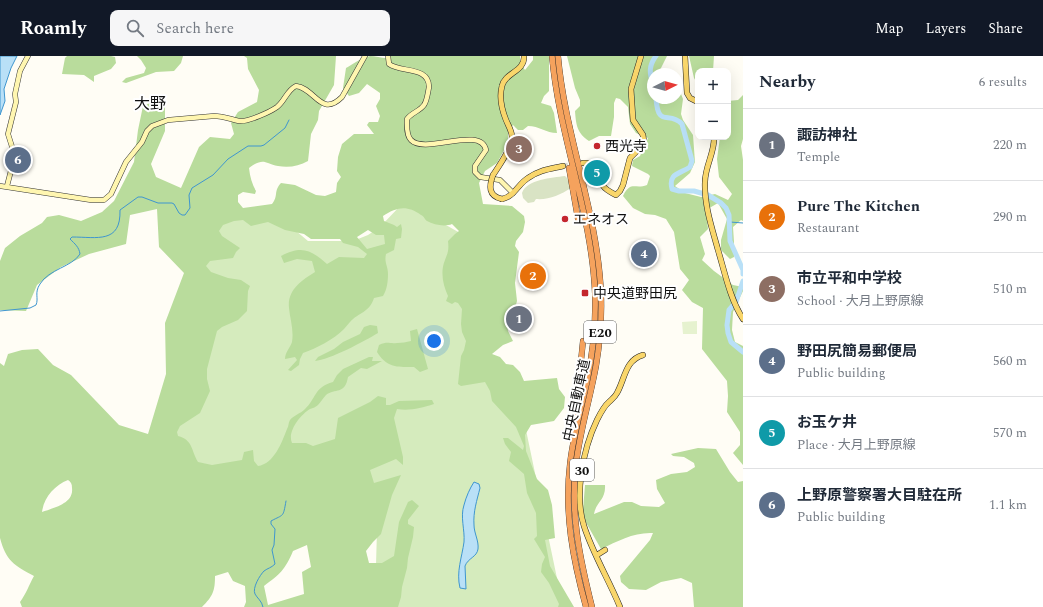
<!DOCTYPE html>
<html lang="en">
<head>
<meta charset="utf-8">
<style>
	:root { --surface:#fff; --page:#f6f6f7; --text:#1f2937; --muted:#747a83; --line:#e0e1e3; --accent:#111827 }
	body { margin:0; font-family:Spectral,"Noto Sans JP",serif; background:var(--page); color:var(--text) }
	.controls { position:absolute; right:12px; top:12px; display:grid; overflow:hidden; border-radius:8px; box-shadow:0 4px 16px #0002 }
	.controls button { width:36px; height:36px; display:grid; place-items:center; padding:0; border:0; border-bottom:1px solid var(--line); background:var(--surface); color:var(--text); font:20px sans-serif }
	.compass { position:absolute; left:647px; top:12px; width:36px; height:36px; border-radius:50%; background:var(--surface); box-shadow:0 4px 16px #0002; rotate:85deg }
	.you { position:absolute; left:434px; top:285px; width:14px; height:14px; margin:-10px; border:3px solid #fff; border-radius:50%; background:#1a73e8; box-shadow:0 0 0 6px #1a73e833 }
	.badge { display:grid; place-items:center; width:26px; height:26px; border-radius:50%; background:var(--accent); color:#fff; font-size:13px; font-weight:700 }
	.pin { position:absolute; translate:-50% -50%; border:2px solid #fff; box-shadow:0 1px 4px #0006 }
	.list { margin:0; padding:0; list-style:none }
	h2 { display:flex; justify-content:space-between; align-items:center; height:52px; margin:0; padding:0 16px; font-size:17px }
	h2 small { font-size:13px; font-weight:400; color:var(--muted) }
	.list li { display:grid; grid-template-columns:26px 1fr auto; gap:12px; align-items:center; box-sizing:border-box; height:72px; padding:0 16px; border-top:1px solid var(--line) }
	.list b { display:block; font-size:15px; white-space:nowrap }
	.list p { margin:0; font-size:13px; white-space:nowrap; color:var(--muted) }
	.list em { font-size:13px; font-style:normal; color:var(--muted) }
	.icon { flex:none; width:22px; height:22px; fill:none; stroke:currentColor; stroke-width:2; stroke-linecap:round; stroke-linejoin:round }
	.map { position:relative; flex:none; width:743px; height:551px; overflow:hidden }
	header { display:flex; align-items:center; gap:24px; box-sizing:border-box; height:56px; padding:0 20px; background:var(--accent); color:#fff }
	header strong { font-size:19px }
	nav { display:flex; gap:22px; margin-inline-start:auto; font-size:14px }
	.search { width:280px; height:36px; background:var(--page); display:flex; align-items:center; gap:10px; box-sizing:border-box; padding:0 14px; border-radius:8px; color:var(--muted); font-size:15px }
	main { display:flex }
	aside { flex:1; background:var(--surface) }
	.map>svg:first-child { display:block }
	.green { fill:#d5ebbd }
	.forest { fill:#b9dc9c; fill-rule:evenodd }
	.cemetery { fill:#d9e3c4 }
	.pitch { fill:#e6f2cf }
	.water { fill:#b9e0f7; stroke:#3f96cf }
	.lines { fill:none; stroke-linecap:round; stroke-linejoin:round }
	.stream { stroke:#3f96cf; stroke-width:1 }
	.river { stroke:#b9e0f7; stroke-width:5 }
	.primary-tunnel { stroke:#dbdad3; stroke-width:5; stroke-dasharray:5 2.5; stroke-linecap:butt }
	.secondary-casing { stroke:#333; stroke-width:5.5 }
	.primary-casing { stroke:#222; stroke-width:6 }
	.highway-casing { stroke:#222; stroke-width:6 }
	.secondary { stroke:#fff6b0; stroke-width:4.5 }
	.primary { stroke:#f9d66b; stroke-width:5 }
	.highway { stroke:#f5a25d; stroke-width:5.5 }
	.primary-bridge-casing { stroke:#222; stroke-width:6; stroke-linecap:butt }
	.primary-bridge { stroke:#f9d66b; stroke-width:5 }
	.poi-dot { fill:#c4262e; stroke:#fff; stroke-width:1.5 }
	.labels { text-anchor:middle; stroke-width:4; stroke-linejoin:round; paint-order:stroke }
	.shield { fill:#fff; stroke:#585858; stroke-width:1 }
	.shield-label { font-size:13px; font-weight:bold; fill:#111 }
	.poi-label { font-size:14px; fill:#111; stroke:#fff; text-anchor:start }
	.street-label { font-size:14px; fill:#111; stroke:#fff }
	.quarter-label { font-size:16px; fill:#111; stroke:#fff }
</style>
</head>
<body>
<header>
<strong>Roamly</strong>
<div class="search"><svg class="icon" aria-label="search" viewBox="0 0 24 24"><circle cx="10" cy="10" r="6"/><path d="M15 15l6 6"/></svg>Search here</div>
<nav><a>Map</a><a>Layers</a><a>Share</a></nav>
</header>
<main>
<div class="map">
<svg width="743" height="551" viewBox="0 0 743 551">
	<rect width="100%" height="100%" fill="#fffdf5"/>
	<!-- green -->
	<path class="green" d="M402 148 416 152 460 177 473 277 521 350 563 551H391L376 509 378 439 218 422 169 392 202 173 271 154 308 185H353L368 179 380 171Z"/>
	<!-- forest -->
	<path class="forest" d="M67 0H111L115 1 116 7 111 13 94 20V26L84 19 62 18 65 2Z
		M137 0H183L181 7 174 15 156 16 126 27 122 26 126 22 144 17 146 12 141 4Z
		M244 0H336L334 29 319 55 318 64 311 78 308 105C299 110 289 112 278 110 264 107 264 101 249 112 250 121 252 128 256 135L255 138 243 136 238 139V146L243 152 272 148C279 139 273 136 281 127L295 129 316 139 325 140 336 136 337 127 341 121 337 115 338 101 342 88 354 78H374L367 69 369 66H378L380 60 376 50 380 43V37L367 28 359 37 349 40 343 32 346 12C353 8 361 2 370 0 376 0 383 3 390 2V0H520V7L525 14 533 4V0H549V35L544 40 541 47 551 50 554 57 557 77C546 77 539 70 528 70L523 74H518L513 69 508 76V87L497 107 485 115 479 127 483 148 512 150 524 160 525 166 523 176 516 185 515 190 519 196 515 227 517 245 515 252 507 268 508 275 513 285 503 289 492 298 500 301 506 308 513 309 520 316 524 325 557 322 559 333 565 341 564 352 554 365 531 369 525 379 526 395 537 423 548 434 552 449 555 482 545 484 550 510 574 551H558L559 548 549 527 541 516 542 508 545 501 534 483 537 480 536 457 527 437 524 418 509 405 511 396 505 388 503 382H508L523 394 524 390 516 371 492 345 490 335 485 326 461 330 458 328 461 300 464 294 466 285 462 276 461 268 462 253 458 247 455 246 452 248 446 245 448 240C443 229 440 216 445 204 448 196 449 194 448 185L455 178 459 175 452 168C445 171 434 169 427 165 425 164 424 160 421 159 407 149 397 151 383 160L384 165 394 169 397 171 401 168 402 173 401 182 396 183 394 194 386 198C384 207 388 210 388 218 388 225 387 234 383 240L374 242C369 257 359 256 350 266 348 268 346 271 344 273 333 284 317 292 303 297L300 303 299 309 291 315 288 314 297 304 295 301 285 303C285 296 290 292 292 286 294 274 290 263 289 252 287 234 302 224 315 216L312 205 297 203 284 207 281 200C302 189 311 194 327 208L339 201 364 202 367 198 358 191 343 187 340 183H311L304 178 285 174 268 166 251 170 243 164 234 165 223 169 219 175 222 180 240 192 236 196 233 202 210 205 206 210 211 216 228 222 241 224 250 230 248 235 247 255 238 264 222 271 217 275 207 313V323L210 335 200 357 180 370 177 376 178 380C193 384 191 394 198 406L212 409 242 404 244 396 253 394 254 405 258 410C274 408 282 386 287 373 289 370 288 367 290 364 294 359 300 358 305 353 316 343 314 331 333 326L337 319 343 313 369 301H373L372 305H382L367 313 361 312 348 321C345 339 335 332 326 339 323 342 321 346 318 349 316 351 313 352 310 353 300 359 287 376 292 387H306L313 390 335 383 338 362 370 346 378 340 386 342V349H390L399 345 432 344 434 348C421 352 410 355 397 353L394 362 403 401V409L396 403 370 414 374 427 401 419 392 439 381 478 373 486 366 495 369 507H382L394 500 399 466 408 446 412 444 419 450 408 464V468L414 471 413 481 408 502 407 512 402 531 401 541 398 551H244L246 546 245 530 233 525 228 516 215 520C215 535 213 540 202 551H22L20 546C26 538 29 529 34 520 14 509 6 505 0 482V307L4 310 8 298 22 294 38 293 53 309 71 319 119 369 148 378 166 318 165 267 184 217 159 191 157 153 130 159 126 188 89 198 61 211 37 229 26 255 0 254V205L5 192 20 180 42 167 47 161 59 159 81 165 102 156 114 145 134 106 138 74 143 50 157 44 165 49V75L151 108 156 121 181 132 199 91 210 81 230 83 234 78 231 67 238 56 257 46 259 34 248 13 247 2ZM368 174 376 179H384L385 188 367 193 357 181ZM68 424C71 426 72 428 72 432 74 448 53 452 42 456 44 441 55 429 68 424ZM307 489 311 511 302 516 304 538 268 549 264 530C280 518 285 514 293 495Z
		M567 0H667L658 18H653V42H677V36L681 38 683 43 681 58 683 64 693 79 695 106 690 117 675 130 685 137 701 141 715 138 728 144 732 138 719 121 717 103 720 81H728V45L738 44 743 39V83L741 90 743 104V165L741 164 733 171 734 186V201L730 203 721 194V184L727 163 718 147 706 154 708 173 700 181 705 198 702 204 714 215 733 229 743 231V235L733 256 732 274 735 286 743 290V409L733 397 740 389V376L727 356 728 340 727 325 702 293 703 252 692 246 682 234 689 224 680 213 674 176 666 163 655 159 645 158 633 152 623 140C631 124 635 134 647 129L650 120 648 118 632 110 633 104 640 100 648 82 636 77 630 68 628 51 620 43 616 42 614 47V61L611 80H599L589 85C577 77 576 69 575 55L580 50V44L575 32Z
		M689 0H714L713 15H698V29L694 22Z
		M370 269 377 270 378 277C365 285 329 304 315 305L318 301 334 293 343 286 360 278 364 271Z
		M417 273 428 313 420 316 414 311C397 311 387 312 377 296L379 289C388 285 389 288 397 287 402 287 406 286 411 285L410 275Z
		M698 392 716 393 730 416 738 426 743 425V551H694L692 527 681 522 661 526 646 534 629 533 621 526 620 520 650 484 653 477C634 476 618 485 601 493L584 463 583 454 585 429H605C606 444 596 446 594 458L624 446H632L641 450 659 451 665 447 657 433 656 424 671 418 687 416 695 411 694 407 684 401 673 400 671 398Z"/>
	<!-- cemetery -->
	<path class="cemetery" d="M565 120 569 124 571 132C560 139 549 144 536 143L534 146 528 147 523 142 522 137C527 123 552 122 565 120Z"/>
	<!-- pitch -->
	<path class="pitch" d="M697 265V278H683L682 266Z"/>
	<!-- water -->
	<path class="water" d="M0 0H17L11 12 4 33 5 45 0 59Z
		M474 426 479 428 480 432C477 444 473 456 474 469 474 477 479 485 478 493 477 501 468 502 465 510L466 533 460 532C456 516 462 501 464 486 465 474 460 461 464 449 466 441 470 432 474 426Z"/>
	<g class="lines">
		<!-- stream -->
		<path class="stream" d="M730 166 743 167
			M0 255 30 252 36 249C39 242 34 237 40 228 49 213 72 211 80 198 79 191 75 188 70 183L72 181C97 181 121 188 120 154L138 141H142L158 147H172L174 148 179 157 182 159H185L190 152 189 139 192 132 213 119 228 103 248 90H261L264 89 285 72 289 64
			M263 551C262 545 257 542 255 538 252 532 260 519 264 515 268 512 271 512 275 508L272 494 274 489 275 473 271 468V465C284 458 283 462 286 445"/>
		<!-- river -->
		<path class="river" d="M653 28C649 17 649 9 656 0
			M656 42C658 73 669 54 682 68L691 101 692 105 690 111C680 118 668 117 672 133L679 135H694L708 139 721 147 726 152 729 159 730 185 743 214V218
			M743 225 736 246 729 254 727 269 728 277 731 286 743 296"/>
		<!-- primary-tunnel -->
		<path class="primary-tunnel" d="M563 110 582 107"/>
		<!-- secondary casing -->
		<g class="secondary-casing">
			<path id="secondary" d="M388 0 389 8C401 17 429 10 429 31 428 36 427 45 424 49 420 55 411 57 407 63 407 69 406 79 411 84 425 99 481 69 486 94L475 110V116L480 121 500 124 513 137
				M0 130 91 144H104L111 138 126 106 142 86 147 75 152 70 168 64 214 60C223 60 230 63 239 65 248 66 270 56 277 51 285 45 287 34 296 30 315 32 321 62 342 41L365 0
				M7 130 14 103V97L8 78 16 46 15 38 20 15 28 0"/>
		</g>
		<!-- primary casing -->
		<g class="primary-casing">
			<path id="primary" d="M685 0 687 37 690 42 698 46
				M714 81C715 96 705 110 705 126 704 149 712 172 718 194 725 217 730 243 743 263
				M583 107H594L598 109C601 127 599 131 616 139L620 135 623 129 630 102 641 91 644 86 643 79 633 64 631 33 641 0
				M493 119C499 110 512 92 512 81 512 75 508 69 506 64 502 54 499 41 502 30 505 16 525 16 524 0
				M502 143C514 141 518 128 528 122 539 114 550 113 563 110
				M597 499 605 494
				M620 551C609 524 593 498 584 470 574 439 583 393 597 364 600 358 604 350 609 346 612 343 615 341 617 337 625 323 625 304 643 299"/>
		</g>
		<!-- highway casing -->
		<g class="highway-casing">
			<path id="highway" d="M552 0C559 81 592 157 595 238 596 267 593 296 587 325 581 353 573 380 570 408 564 457 573 504 586 551
				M558 0C565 81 598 157 601 238 602 262 600 286 596 310 590 343 580 375 576 408 570 457 580 503 592 551
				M569 112 578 163
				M575 365 583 285"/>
		</g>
		<!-- secondary -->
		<use href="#secondary" class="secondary"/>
		<!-- primary -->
		<use href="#primary" class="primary"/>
		<!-- highway -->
		<use href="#highway" class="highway"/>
		<!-- primary-bridge casing -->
		<g class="primary-bridge-casing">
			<path id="primary-bridge" d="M493 119C489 130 488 140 502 143"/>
		</g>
		<!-- primary-bridge -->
		<use href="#primary-bridge" class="primary-bridge"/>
	</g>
	<!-- markers -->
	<g class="poi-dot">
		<circle cx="597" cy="90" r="4"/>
		<circle cx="565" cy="163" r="4"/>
		<rect x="581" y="233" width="8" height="8" rx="2"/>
	</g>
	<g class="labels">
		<!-- shield labels -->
		<g class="shield">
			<rect x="584" y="265" width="32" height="22" rx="3"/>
			<rect x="570" y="403" width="24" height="22" rx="3"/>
		</g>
		<g class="shield-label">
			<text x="600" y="281">E20</text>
			<text x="582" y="419">30</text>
		</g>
		<!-- poi labels -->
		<g class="poi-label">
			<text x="605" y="95">西光寺</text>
			<text x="573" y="168">エネオス</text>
			<text x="593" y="242">中央道野田尻</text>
		</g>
		<!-- street labels -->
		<g class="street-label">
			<text transform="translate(576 344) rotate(-78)" y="5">中央自動車道</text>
		</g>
		<!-- quarter labels -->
		<g class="quarter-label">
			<text x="150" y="53">大野</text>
		</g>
	</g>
</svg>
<div class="controls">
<button>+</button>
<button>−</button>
</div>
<svg class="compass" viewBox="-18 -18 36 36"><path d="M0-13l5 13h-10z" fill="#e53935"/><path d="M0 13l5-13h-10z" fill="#747a83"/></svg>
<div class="you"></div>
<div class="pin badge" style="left:519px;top:263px;background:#6b7280">1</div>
<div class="pin badge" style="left:533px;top:220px;background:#e8710a">2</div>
<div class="pin badge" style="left:519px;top:93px;background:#8d6e63">3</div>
<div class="pin badge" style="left:644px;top:198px;background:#5c6f8a">4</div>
<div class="pin badge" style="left:597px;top:117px;background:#0f9aa8">5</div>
<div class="pin badge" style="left:18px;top:104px;background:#5c6f8a">6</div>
</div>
<aside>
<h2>Nearby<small>6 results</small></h2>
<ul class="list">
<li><span class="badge" style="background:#6b7280">1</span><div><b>諏訪神社</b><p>Temple</p></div><em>220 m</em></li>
<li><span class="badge" style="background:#e8710a">2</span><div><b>Pure The Kitchen</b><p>Restaurant</p></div><em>290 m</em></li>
<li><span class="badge" style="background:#8d6e63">3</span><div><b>市立平和中学校</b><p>School · 大月上野原線</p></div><em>510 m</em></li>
<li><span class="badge" style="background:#5c6f8a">4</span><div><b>野田尻簡易郵便局</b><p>Public building</p></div><em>560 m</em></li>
<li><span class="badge" style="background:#0f9aa8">5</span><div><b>お玉ケ井</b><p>Place · 大月上野原線</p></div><em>570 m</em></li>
<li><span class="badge" style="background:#5c6f8a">6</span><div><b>上野原警察署大目駐在所</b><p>Public building</p></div><em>1.1 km</em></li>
</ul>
</aside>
</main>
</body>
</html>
